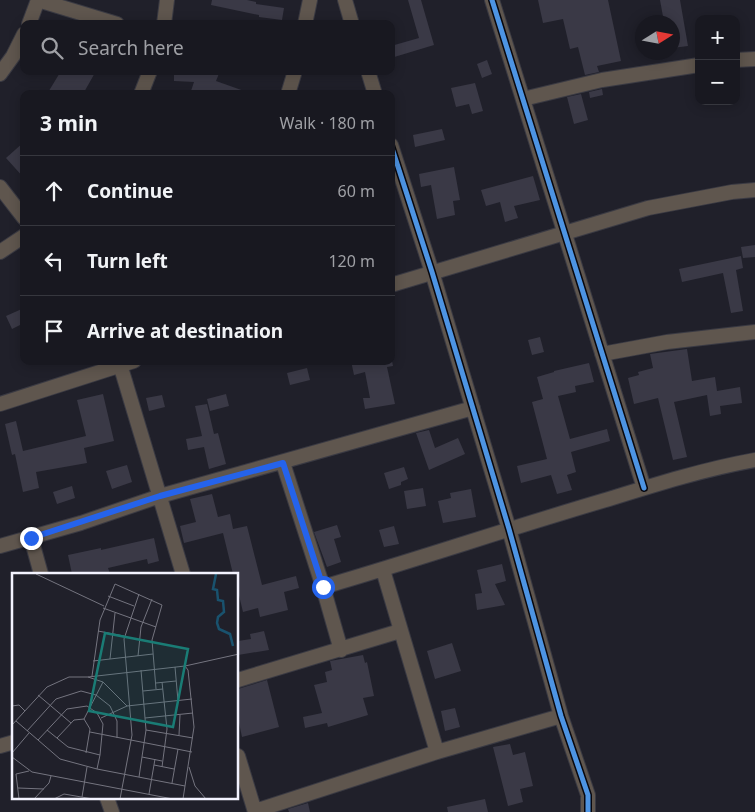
<!DOCTYPE html>
<html lang="en">
<head>
<meta charset="utf-8">
<style>
	:root { --surface:#181820; --page:#212129; --text:#f1f3f6; --muted:#9fa0a5; --line:#36373e }
	body { margin:0; font-family:"Noto Sans",sans-serif; background:var(--page); color:var(--text) }
	.controls { position:absolute; right:15px; top:15px; display:grid; overflow:hidden; border-radius:10px; box-shadow:0 2px 12px #0003 }
	.controls button { width:45px; height:45px; display:grid; place-items:center; padding:0; border:0; border-bottom:1px solid var(--line); background:var(--surface); color:var(--text); font:25px sans-serif }
	.compass { position:absolute; left:635px; top:15px; width:45px; height:45px; border-radius:50%; background:var(--surface); box-shadow:0 2px 12px #0003; rotate:79deg }
	.stop { position:absolute; width:15px; height:15px; margin:-11px; border:4px solid #2563eb; border-radius:50%; background:#fff }
	.stop.end { background:#2563eb; border-color:#fff; box-shadow:0 1px 5px #0008 }
	.list { margin:0; padding:0; list-style:none }
	h2 { display:flex; justify-content:space-between; align-items:center; height:65px; margin:0; padding:0 20px; font-size:21px }
	h2 small { font-size:16px; font-weight:400; color:var(--muted) }
	.list li { display:grid; grid-template-columns:32px 1fr auto; gap:15px; align-items:center; box-sizing:border-box; height:70px; padding:0 20px; border-top:1px solid var(--line) }
	.list b { display:block; font-size:19px; white-space:nowrap }
	.list em { font-size:16px; font-style:normal; color:var(--muted) }
	.icon { flex:none; width:28px; height:28px; fill:none; stroke:currentColor; stroke-width:2; stroke-linecap:round; stroke-linejoin:round }
	.map { position:relative; flex:none; width:755px; height:812px; overflow:hidden }
	.search { position:absolute; background:var(--surface); box-shadow:0 2px 12px #0003; left:20px; top:20px; width:375px; height:55px; display:flex; align-items:center; gap:12px; box-sizing:border-box; padding:0 18px; border-radius:10px; color:var(--muted); font-size:19px }
	.panel { position:absolute; background:var(--surface); box-shadow:0 2px 12px #0003; left:20px; top:90px; width:375px; height:275px; border-radius:10px }
	.map>svg:first-child { display:block }
	.building { fill:#3a3946 }
	.lines { fill:none; stroke-linecap:round; stroke-linejoin:round }
	.minor-casing { stroke:#3a3a43; stroke-width:16 }
	.minor { stroke:#5f564e; stroke-width:14 }
	.cycleway-casing { stroke:#08080f; stroke-width:8 }
	.cycleway { stroke:#4d94e3; stroke-width:5 }
	.route { stroke:#2563eb; stroke-width:6 }
	.inset-river { fill:none; stroke:#19526e; stroke-width:2.5 }
	.inset-road { fill:none; stroke:#74747f; stroke-width:1 }
	.view { fill:#1a7c75; fill-opacity:0.15; stroke:#1a7c75; stroke-width:2.5 }
	.inset-edge { fill:none; stroke:#f3f3ff; stroke-width:2.5 }
</style>
</head>
<body>
<div class="map">
<svg width="755" height="812" viewBox="0 0 755 812">
	<rect width="100%" height="100%" fill="#20202a"/>
	<!-- building -->
	<path class="building" d="M212 0H247L256 2V4L284 8 282 20 259 17V15L211 5Z
		M408 0H421L434 45 391 58V46L419 38Z
		M538 0H608L621 61 597 66 599 72 585 75 578 47 570 49 563 19 543 23Z
		M660 0H680L688 46 672 48V22H664Z
		M487 60 492 74 482 78 477 64Z
		M61 71H96L83 94H47Z
		M174 71H220L216 81 247 92 246 94H190L194 82 174 81Z
		M475 83 483 111 472 114 469 104 456 107 451 88Z
		M602 89 603 95 590 98 589 92Z
		M581 94 588 120 574 124 567 97Z
		M442 129 445 140 415 147 413 135Z
		M24 142V178L6 158Z
		M454 167 460 200 453 201 455 215 437 219 431 185 421 187 419 174Z
		M533 176 540 200 514 206 518 218 505 222 500 202 486 206 481 190Z
		M755 245V257L743 258 741 247Z
		M741 256 743 268 736 270 743 311 731 313 723 273 682 282 679 269Z
		M24 308V323L12 329 6 316Z
		M540 337 544 352 532 355 528 340Z
		M687 349 692 381 715 377 717 391 740 387 742 403 720 406 721 414 710 416 707 395 674 402 687 457 673 460 658 398 634 404 628 378 639 375 638 372 653 368 650 354Z
		M351 361H392L393 366 387 367 395 404 365 409 363 398H370L365 372 354 375Z
		M589 363 594 382 575 386 576 392 558 396 570 439 607 429 610 441 571 452 576 472 567 475 572 490 557 494 551 475 521 483 517 466 547 459 532 402 543 399 537 377 554 372V371Z
		M307 368 310 380 290 385 287 373Z
		M103 394 114 441 84 448 87 463 36 472 39 488 23 492 15 454 12 455 5 424 16 421 23 451 86 436 77 400Z
		M226 394 229 406 210 411 207 399Z
		M162 395 165 407 149 411 146 398Z
		M207 404 214 434 218 433 226 464 209 469 204 447 188 450 186 439 202 436 195 406Z
		M429 430 435 448 458 438 465 454 429 470 416 433Z
		M127 465 132 482 112 489 106 471Z
		M404 467 408 479 401 482V485L389 489 384 473Z
		M72 486 75 498 57 504 53 492Z
		M423 488 426 506 407 509 404 491Z
		M471 489 476 517 443 523 438 501 451 498 450 493Z
		M212 494 218 517 230 514 233 529 247 526 262 585 296 576 299 588 284 592 288 610 260 617 258 608 243 612 238 591V574H233L223 533 184 543 180 526 196 522 190 499Z
		M337 525 341 537 334 539 341 562 327 567 314 532Z
		M394 526 399 544 384 547 379 530Z
		M154 538 159 561 148 564 147 559 108 568 110 574H72L68 555 101 548V550Z
		M502 564 506 581 495 584 505 605 477 610 475 594 482 593 477 570Z
		M264 631 269 650 238 655V641L251 639 250 634Z
		M452 643 461 671 435 679 427 651Z
		M363 655 365 663 367 662 374 696 363 698 368 715 328 727 327 723 305 728 303 717 322 713 314 685 327 682 325 672 332 670 330 661Z
		M267 680 279 727 242 737 238 718V689Z
		M455 708 460 727 445 731 441 711Z
		M510 744 513 755 525 752 533 786 520 789 523 802 508 806 493 747Z
		M485 799 488 812H448L447 807Z
		M308 803 310 812H289L288 809Z"/>
	<g class="lines">
		<!-- minor casing -->
		<g class="minor-casing">
			<path id="minor" d="M38 0 117 24
				M345 0 352 24
				M492 0 644 488
				M29 24 38 0
				M164 24 167 0
				M305 24 310 0
				M736 60 755 59
				M368 71 375 94
				M0 74 13 56 24 34
				M141 94 150 71
				M288 94 295 71
				M523 99 602 80 699 65
				M391 145 432 272 509 529 561 716 588 795V812
				M0 187 24 218
				M0 252 24 236
				M391 285 648 208 732 192 755 190
				M602 354 667 342 755 332
				M119 361 183 574
				M0 404 134 361
				M283 463 323 587 341 650
				M31 538 41 574
				M0 546 81 523 160 496 473 408
				M383 570 437 752
				M323 587C419 559 513 527 609 499 657 484 705 469 755 460
				M238 680 400 631
				M0 746 14 742
				M238 756 255 812
				M107 798 112 812
				M255 811 437 752 561 716"/>
		</g>
		<!-- minor -->
		<use href="#minor" class="minor"/>
		<!-- cycleway casing -->
		<g class="cycleway-casing">
			<path id="cycleway" d="M492 0 644 488
				M391 145 432 272 509 529 561 716 588 795V812"/>
		</g>
		<!-- cycleway -->
		<use href="#cycleway" class="cycleway"/>
	</g>
	<g class="lines">
		<!-- route -->
		<path class="route" d="M31 538 160 496 283 463 323 587"/>
	</g>
	<!-- overview -->
	<g transform="translate(12 573)">
		<rect width="226" height="226" fill="#20202a"/>
		<path class="inset-river" d="M204 1 201 16 205 17 206 27 211 28 212 39 206 44 205 50 207 56 218 61 221 73"/>
		<path class="inset-road" d="M24 1 92 33M96 23 122 33M91 35 144 54M86 58 112 63M126 83 129 54 140 26M98 86 103 40M81 88 141 81M163 94 166 128M80 103 88 47 103 11 150 32 140 67 144 116M76 104 173 93 227 81M144 110 164 108M131 118 151 116M26 122 59 150M0 133 7 132 13 138M89 145 115 133 180 126M133 145 181 140M72 146 91 109M4 148 48 186 85 196M0 152 35 114 57 104H76L91 109 115 133M35 157 56 174 88 182 85 196 173 213M134 157 181 165M15 158 44 126 69 118 84 122 98 133 105 148V165M78 159 180 179M167 162 168 142M45 165 62 147 72 146 78 156 74 180M26 167 55 136 75 133 85 140 91 151 88 182M0 180 17 160M0 184 20 199 161 226M130 184 150 188M142 192 162 196M150 194 155 156 150 109M177 194 183 213 194 226M127 204 134 157 129 97M160 210 166 176M6 215 32 216M137 221 143 186M70 224 75 194M7 226 4 201 17 198M22 226 37 210 39 203M42 226 52 221 81 226M108 226 120 162 112 66 127 21M171 226 182 154 176 97 173 93"/>
		<path class="view" d="M93 60 176 76 161 154 77 138Z"/>
		<rect width="226" height="226" class="inset-edge"/>
	</g>
</svg>
<div class="controls">
<button>+</button>
<button>−</button>
</div>
<svg class="compass" viewBox="-18 -18 36 36"><path d="M0-13l5 13h-10z" fill="#e53935"/><path d="M0 13l5-13h-10z" fill="#9fa0a5"/></svg>
<div class="stop" style="left:323px;top:587px"></div>
<div class="stop end" style="left:31px;top:538px"></div>
<div class="search"><svg class="icon" aria-label="search" viewBox="0 0 24 24"><circle cx="10" cy="10" r="6"/><path d="M15 15l6 6"/></svg>Search here</div>
<section class="panel">
<h2>3 min<small>Walk · 180 m</small></h2>
<ul class="list">
<li><svg class="icon" aria-label="ahead" viewBox="0 0 24 24"><path d="M12 20V5M6 11l6-6 6 6"/></svg><div><b>Continue</b></div><em>60 m</em></li>
<li><svg class="icon" aria-label="left" viewBox="0 0 24 24"><path d="M17 20v-9H6M10 6l-5 5 5 5"/></svg><div><b>Turn left</b></div><em>120 m</em></li>
<li><svg class="icon" aria-label="arrive" viewBox="0 0 24 24"><path d="M6 21V4h12l-3 4 3 4H6"/></svg><div><b>Arrive at destination</b></div></li>
</ul>
</section>
</div>
</body>
</html>
